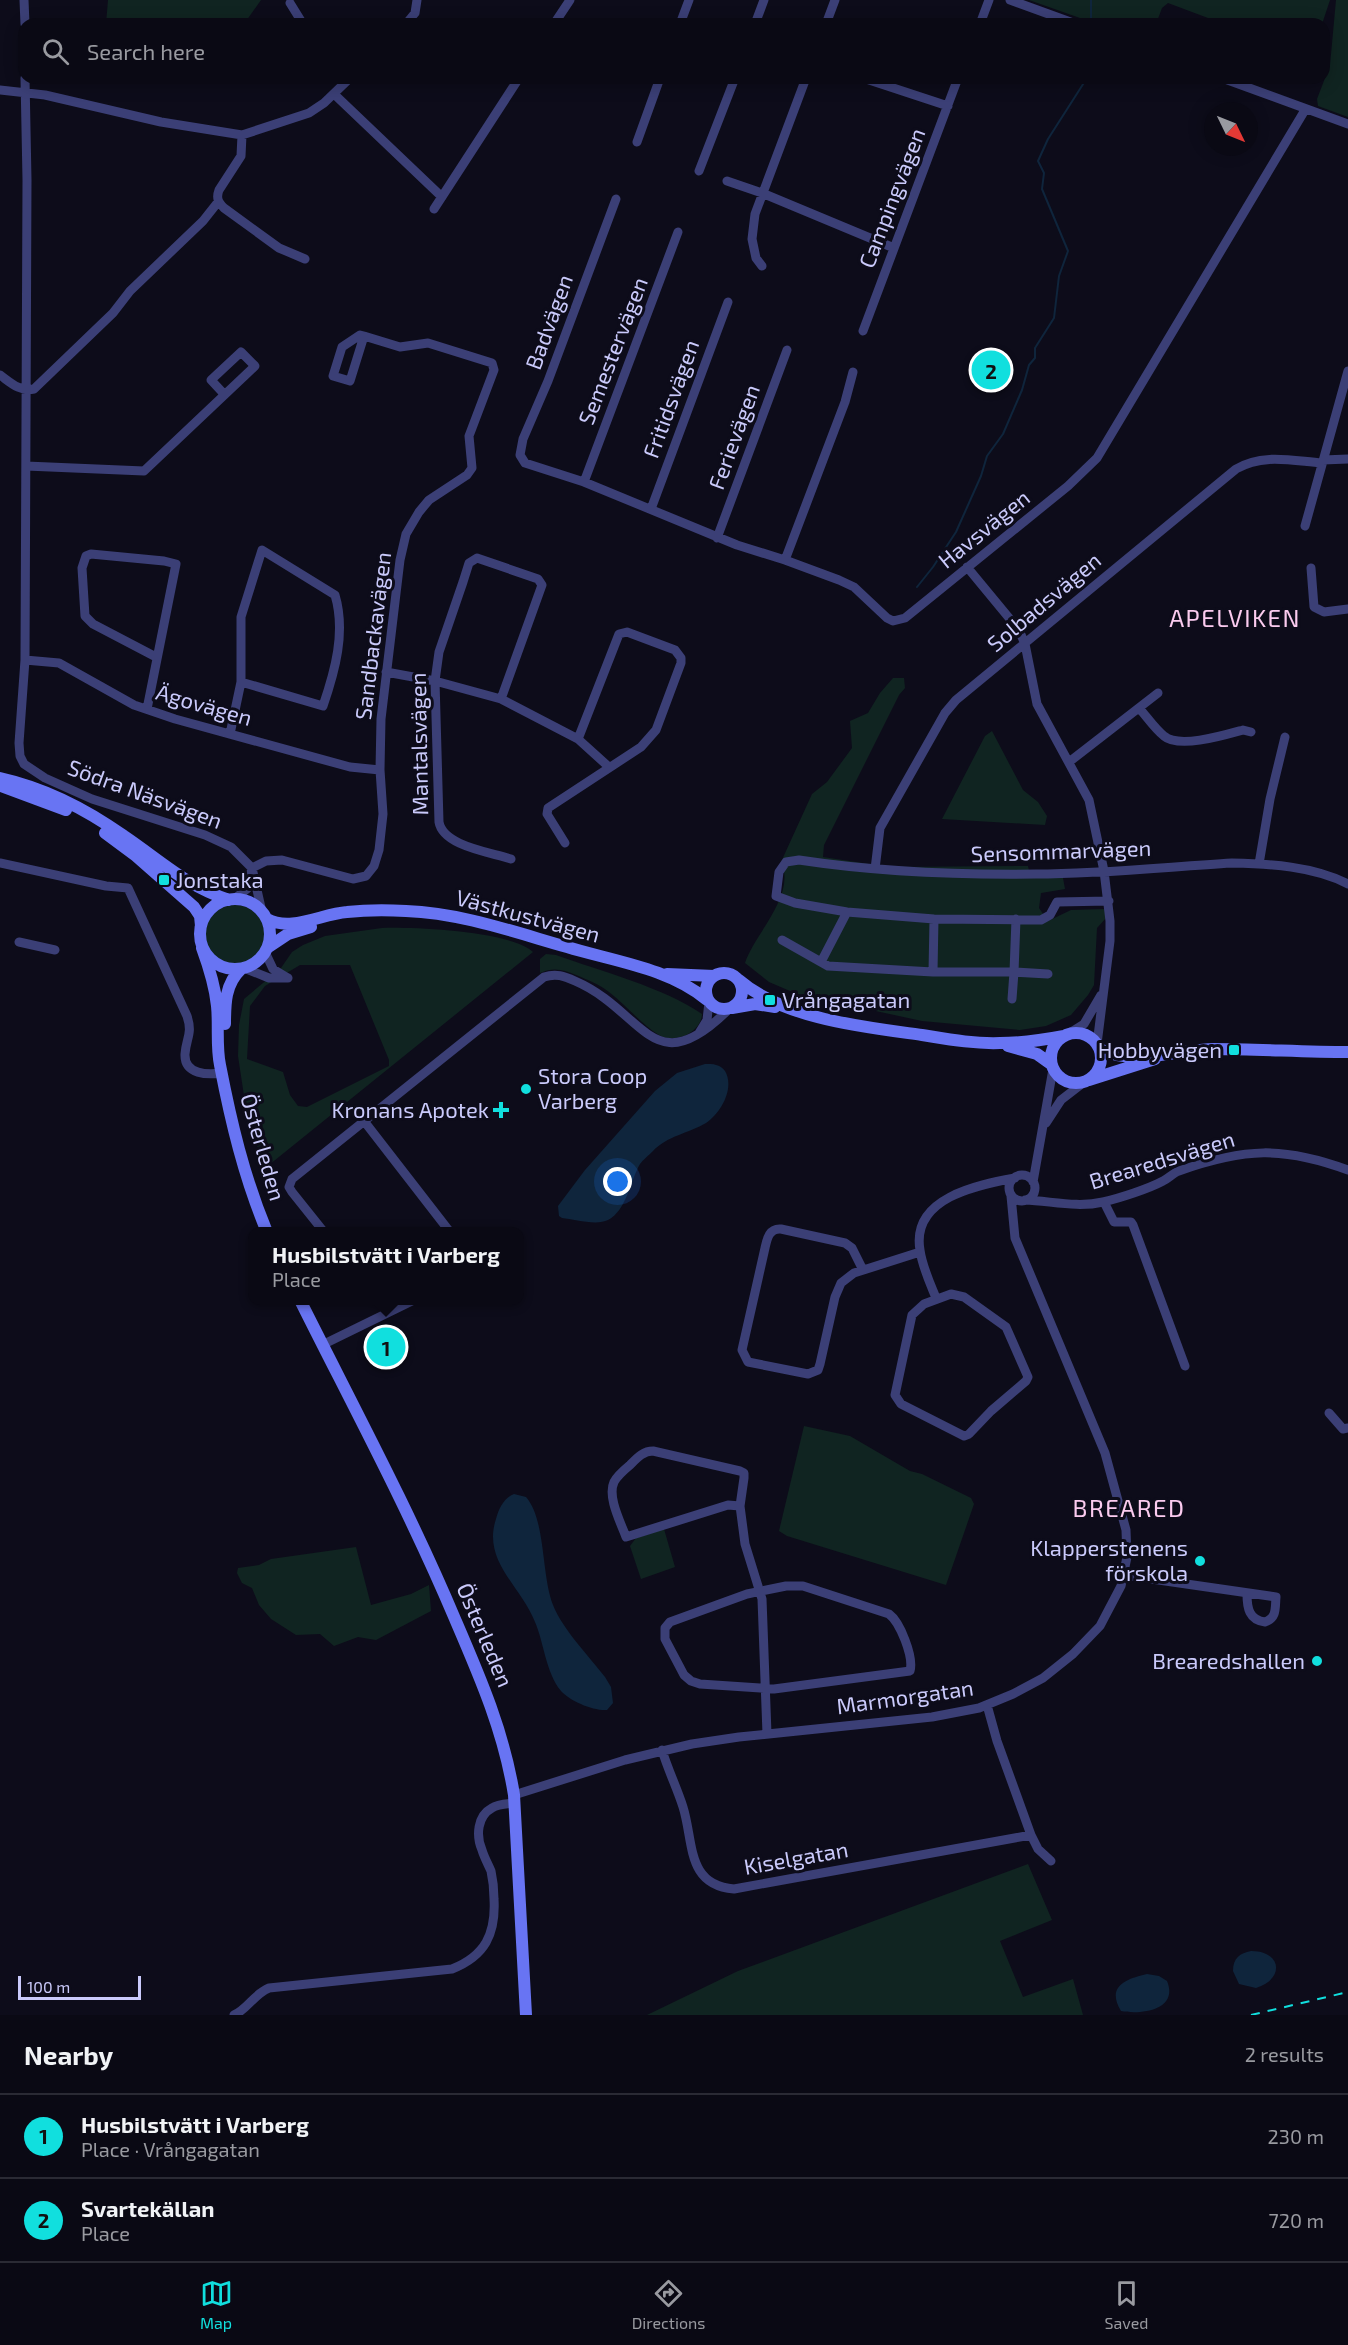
<!DOCTYPE html>
<html lang="en">
<head>
<meta charset="utf-8">
<style>
	:root { --surface:#0a0914; --page:#181722; --text:#f1f3f6; --muted:#999aa0; --line:#2a2a34; --accent:#11dfde }
	body { margin:0; font-family:"Exo 2",sans-serif; background:var(--page); color:var(--text) }
	.compass { position:absolute; left:1204px; top:102px; width:54px; height:54px; border-radius:50%; background:var(--surface); box-shadow:0 3px 15px #0003; rotate:133deg }
	.scale { position:absolute; left:18px; bottom:15px; width:123px; box-sizing:border-box; padding-left:6px; border:3px solid #cacafb; border-top:0; font-size:16px; line-height:21px; white-space:nowrap; color:#cacafb; -webkit-text-stroke:4px #0d0c1a; paint-order:stroke }
	.you { position:absolute; left:618px; top:1182px; width:21px; height:21px; margin:-15px; border:4px solid #fff; border-radius:50%; background:#1a73e8; box-shadow:0 0 0 9px #1a73e833 }
	.badge { display:grid; place-items:center; width:39px; height:39px; border-radius:50%; background:var(--accent); color:#111; font-size:20px; font-weight:700 }
	.pin { position:absolute; translate:-50% -50%; border:3px solid #fff; box-shadow:0 2px 6px #0006 }
	.popup { position:absolute; left:248px; top:1227px; width:276px; height:78px; box-sizing:border-box; display:grid; place-content:center; border-radius:12px; background:var(--surface); filter:drop-shadow(0 2px 4px #0005); font-size:20px; white-space:nowrap; color:var(--muted) }
	.popup b { font-size:22px; color:var(--text) }
	.popup::after { content:''; position:absolute; left:50%; top:100%; margin-left:-12px; border:12px solid transparent; border-top-color:var(--surface) }
	.list { margin:0; padding:0; list-style:none }
	h2 { display:flex; justify-content:space-between; align-items:center; height:78px; margin:0; padding:0 24px; font-size:26px }
	h2 small { font-size:20px; font-weight:400; color:var(--muted) }
	.list li { display:grid; grid-template-columns:39px 1fr auto; gap:18px; align-items:center; box-sizing:border-box; height:84px; padding:0 24px; border-top:2px solid var(--line) }
	.list b { display:block; font-size:22px; white-space:nowrap }
	.list p { margin:0; font-size:20px; white-space:nowrap; color:var(--muted) }
	.list em { font-size:20px; font-style:normal; color:var(--muted) }
	.icon { flex:none; width:33px; height:33px; fill:none; stroke:currentColor; stroke-width:2; stroke-linecap:round; stroke-linejoin:round }
	.map { position:relative; flex:none; width:1348px; height:2015px; overflow:hidden }
	.search { position:absolute; background:var(--surface); box-shadow:0 3px 15px #0003; left:18px; right:18px; top:18px; height:66px; display:flex; align-items:center; gap:15px; box-sizing:border-box; padding:0 21px; border-radius:18px; color:var(--muted); font-size:22px }
	.sheet { height:246px; background:var(--surface) }
	nav { display:flex; justify-content:space-around; align-items:center; box-sizing:border-box; height:84px; border-top:2px solid var(--line); background:var(--surface); font-size:16px; color:var(--muted) }
	nav a { display:grid; justify-items:center; gap:3px }
	nav .on { color:var(--accent) }
	.map>svg:first-child { display:block }
	.green { fill:#102421; fill-rule:evenodd }
	.water { fill:#0f253c }
	.lines { fill:none; stroke-linecap:round; stroke-linejoin:round }
	.stream { stroke:#0f253c; stroke-width:2 }
	.street { stroke:#3b3f76; stroke-width:9 }
	.secondary { stroke:#6874f3; stroke-width:12 }
	.rail { stroke:#11dfde; stroke-width:2; stroke-dasharray:9 8; stroke-linecap:butt }
	.poi-dot { fill:#11dfde; stroke:#0d0c1a; stroke-width:2 }
	.labels { text-anchor:middle; stroke-width:6; stroke-linejoin:round; paint-order:stroke }
	.street-label { font-size:22px; fill:#cacafb; stroke:#0d0c1a }
	.poi-label { font-size:22px; fill:#cacafb; stroke:#0d0c1a; text-anchor:end }
	.neighbourhood-label { font-size:24px; letter-spacing:1.5px; fill:#fbcbef; stroke:#0d0c1a }
</style>
</head>
<body>
<div class="map">
<svg width="1348" height="2015" viewBox="0 0 1348 2015">
	<rect width="100%" height="100%" fill="#0d0c1a"/>
	<!-- green -->
	<path class="green" d="M108 0H261L244 24H106Z
		M1029 0H1330L1322 24H1224L1168 3 1162 8 1156 24H1097Z
		M1336 0H1348V117L1318 106 1317 99 1330 65Z
		M893 678H904L905 688 899 695 824 845 823 857 889 867 1028 866 1030 876 1063 878 1065 889 1041 893 1039 908 1048 921 1071 910 1106 909V918L1097 928 1094 985 1088 995 1071 1015 1046 1026 1020 1030 922 1021 797 994 769 982 745 963C754 934 797 895 781 862L812 794 827 782 852 748 850 721 868 713 880 693Z
		M992 731 1023 790 1038 802 1047 816 1045 825 942 819 985 736Z
		M205 935a30 30 0 1 1 60 0a30 30 0 1 1-60 0Z
		M382 928C414 927 510 931 533 952L264 1169 246 1109 238 1056 239 1025 244 999 281 968 292 952 303 945 325 936ZM300 965H350L389 1060V1066L307 1107 298 1106 290 1095 283 1072 247 1059 250 1006 265 986Z
		M546 954 556 955C600 971 665 988 702 1014 701 1033 675 1044 659 1035 641 1024 626 1005 609 992 599 984 588 980 576 975 563 969 553 967 540 973V959Z
		M804 1426 850 1436 910 1471 922 1474 971 1498 974 1504 946 1585 787 1536 779 1531Z
		M664 1529 675 1567 641 1579 630 1546 636 1538Z
		M356 1547 371 1605 411 1594 429 1585 431 1611 376 1640 358 1637 334 1646 320 1634 296 1635 271 1619 259 1605 252 1588 242 1583 237 1573 238 1568 259 1565 271 1559Z
		M1028 1864 1052 1920 1000 1941 1023 1997 1073 1979 1083 2015H647L738 1971Z"/>
	<!-- water -->
	<path class="water" d="M705 1064C713 1064 720 1064 725 1071 735 1088 721 1113 706 1123 689 1133 667 1136 653 1151 649 1155 643 1160 640 1164 630 1181 627 1210 608 1220 596 1226 574 1219 562 1218L559 1216 558 1206 585 1170 655 1091 677 1073Z
		M514 1494 526 1497C546 1520 541 1574 553 1605 563 1630 589 1656 605 1677L611 1687 613 1703 607 1710C593 1711 570 1701 561 1691 546 1673 544 1643 535 1622 521 1586 482 1561 496 1519 499 1508 504 1498 514 1494Z
		M1251 1951C1282 1951 1285 1979 1256 1988L1239 1984 1233 1971C1233 1958 1240 1953 1251 1951Z
		M1147 1974 1159 1976 1167 1981C1179 2010 1141 2015 1121 2011 1106 1986 1126 1979 1147 1974Z"/>
	<g class="lines">
		<!-- stream -->
		<path class="stream" d="M1091 0V23
			M917 587 933 567 956 532 981 476 987 456 1003 434 1022 390 1029 365 1035 358V348L1054 318 1059 276 1068 251 1042 189 1044 173 1038 161 1048 139 1087 78"/>
		<!-- street -->
		<path class="street" d="M24 0 25 24
			M1010 0 1076 24
			M290 3 303 24
			M406 24 415 13 417 0
			M554 24 570 0
			M680 24 689 0
			M755 24 764 0
			M826 24 835 0
			M980 24 989 0
			M25 78 27 180 25 660 19 743 20 756 24 764 45 778 92 799 205 835 231 847 252 868 262 912
			M863 78 948 106
			M1222 78 1348 124
			M0 90 45 95 161 122 242 135 309 113 324 103 350 78
			M334 94 442 197
			M242 135 241 156 219 190C216 198 218 202 224 208L279 248 305 259
			M637 142 660 78
			M699 171 735 78
			M727 181 762 193 894 248
			M616 199 548 381 523 439 520 455 525 463 584 482 737 545 785 560 839 580 854 587 887 618 893 621 905 618 1068 486 1097 458 1305 110
			M434 209 519 78
			M762 266 756 258 752 239 755 214 806 78
			M863 331 958 78
			M0 375C11 383 20 392 34 389L113 313 130 291 203 221 218 202
			M1323 460 1348 459
			M26 466 144 471 255 366 241 352 211 380 224 394
			M584 482 678 232
			M651 509 728 302
			M1305 526 1348 371
			M717 538 787 350
			M785 560 845 402 853 372
			M967 567 1019 630 1025 644 1037 704 1089 800 1104 871 1110 921V941L1097 1044
			M1311 568 1314 607 1324 612 1348 609
			M25 660 59 663 134 705 175 719 350 767 380 770
			M386 672 435 681 501 699 578 739 609 767
			M501 699 542 585 538 579 477 558 469 563 463 582 439 652 435 681 439 822C443 846 490 852 511 859
			M1139 708C1147 717 1155 729 1164 736 1179 749 1225 735 1243 730L1251 732
			M147 709 176 564 164 561 91 554 86 556 82 568 85 616 93 624 156 657
			M230 734 241 682V617L262 550 335 595C346 632 335 671 323 706L241 682
			M1069 762 1158 693
			M565 843 547 814 548 808 641 747 656 730 681 663V658L675 650 627 632 619 634 578 739
			M0 863 106 886 128 888 187 1016C193 1034 186 1038 185 1054 184 1075 208 1075 222 1073
			M1259 864 1270 799 1285 737
			M875 869 880 828 945 713 956 700 1236 469C1263 453 1293 461 1322 463
			M234 899 247 889 252 868 266 861 282 860 353 879 366 876 374 866 379 850 383 814 380 770 381 719 400 560 406 534 419 512 429 500 467 475 472 468 469 436 494 370 492 363 428 343 400 347 364 336 360 335 342 347 333 376 350 381 364 336
			M1109 901 1057 902 1050 915 1041 920 934 919 847 912 795 903 776 896 779 872 786 862 799 860C878 872 956 875 1036 874 1101 874 1166 867 1232 863 1270 864 1313 866 1348 884
			M782 940 828 966 933 972H1014L1016 919
			M19 942 55 950
			M265 952 273 969 288 978
			M821 962 847 912
			M244 968 269 978H288
			M933 972 934 919
			M1012 999 1014 972 1048 974
			M699 1033 707 1020 709 1002
			M1068 1034 1084 1024 1101 995
			M364 1121 450 1232
			M1046 1123 1061 1100 1083 1083
			M1009 1188a13 13 0 1 1 26 0a13 13 0 1 1-26 0Z
			M1033 1182 1053 1069
			M1025 1200C1051 1201 1077 1208 1103 1202 1120 1198 1148 1189 1163 1181 1169 1178 1173 1173 1179 1171 1244 1148 1283 1146 1348 1170
			M1104 1202 1114 1222H1131L1133 1225 1185 1366
			M324 1232 292 1192 289 1187 292 1179 544 977C556 973 564 976 575 981 645 1011 652 1086 729 1009
			M863 1270 852 1248 845 1243 781 1229C769 1228 767 1239 765 1248L742 1350 748 1362 808 1374 818 1370 820 1364 835 1297 841 1283 854 1273 920 1252
			M951 1294 964 1297 1006 1327 1028 1377 1026 1381 991 1411 969 1434 964 1436 901 1404 895 1395 912 1315 924 1304Z
			M936 1298C930 1283 922 1266 920 1250 911 1198 977 1185 1015 1178
			M322 1345 414 1300
			M1329 1413 1343 1429 1348 1428
			M740 1506 744 1478V1473L740 1471 653 1451C643 1451 637 1458 630 1465 624 1470 617 1476 614 1482 607 1497 621 1523 626 1537L728 1505 740 1506 745 1544 762 1599 767 1734
			M1124 1575 1276 1597C1275 1608 1277 1618 1265 1622 1249 1620 1247 1608 1247 1594
			M786 1586H803L889 1614C900 1622 914 1657 910 1671L774 1689 700 1684 691 1681 684 1675 665 1639V1628L670 1622 747 1594Z
			M987 1705 997 1741 1031 1835 1038 1849 1051 1861
			M662 1750C668 1770 677 1788 683 1807 694 1842 686 1885 734 1889L1031 1835
			M514 1795 625 1760 692 1744 739 1737 932 1717 979 1708 1013 1694 1043 1678 1073 1654 1100 1626 1121 1586 1127 1557 1126 1530 1105 1453 1015 1238 1011 1196
			M234 2015C248 2009 254 1994 269 1988L452 1969C485 1956 496 1934 494 1899 494 1890 493 1880 491 1871 488 1864 484 1857 482 1850 476 1836 477 1816 492 1808 498 1804 508 1804 515 1803"/>
		<!-- secondary -->
		<path class="secondary" d="M0 778C45 788 86 809 124 836 161 861 186 886 229 900
			M1 786 66 810
			M105 833 136 856 194 907 200 916 201 926
			M200 934a35 35 0 1 1 70 0a35 35 0 1 1-70 0Z
			M267 919C291 932 321 914 347 912 366 910 387 910 406 911 461 913 514 932 567 947 613 961 669 968 707 1000
			M202 948C209 967 215 986 217 1006 219 1025 216 1046 220 1065 231 1122 244 1177 267 1232
			M267 948 288 934 311 927
			M706 991a18 18 0 1 1 36 0a18 18 0 1 1-36 0Z
			M667 974 714 976
			M739 980C784 1019 864 1027 922 1035 947 1039 974 1044 1000 1043 1021 1043 1043 1040 1064 1036
			M732 1008 755 1004 775 1007
			M225 1024C225 1004 225 984 241 969
			M1051 1058a25 25 0 1 1 50 0a25 25 0 1 1-50 0Z
			M1008 1046 1037 1054 1051 1064
			M1100 1049C1131 1066 1179 1050 1214 1049 1259 1049 1303 1052 1348 1052
			M1089 1080 1155 1059
			M300 1300C353 1406 409 1510 455 1619 480 1677 504 1732 514 1795L526 2015"/>
		<!-- rail -->
		<path class="rail" d="M1251 2015 1348 1992"/>
	</g>
	<!-- markers -->
	<g class="poi-dot">
		<rect x="158" y="874" width="12" height="12" rx="3"/>
		<rect x="764" y="994" width="12" height="12" rx="3"/>
		<rect x="1228" y="1044" width="12" height="12" rx="3"/>
		<circle cx="526" cy="1089" r="6"/>
		<path d="M498 1101h6v6h6v6h-6v6h-6v-6h-6v-6h6z"/>
		<circle cx="1200" cy="1561" r="6"/>
		<circle cx="1317" cy="1661" r="6"/>
	</g>
	<g class="labels">
		<!-- street labels -->
		<g class="street-label">
			<text transform="translate(892 198) rotate(-69)" y="8">Campingvägen</text>
			<text transform="translate(549 322) rotate(-70)" y="8">Badvägen</text>
			<text transform="translate(613 351) rotate(-69)" y="8">Semestervägen</text>
			<text transform="translate(671 399) rotate(-70)" y="8">Fritidsvägen</text>
			<text transform="translate(734 437) rotate(-70)" y="8">Ferievägen</text>
			<text transform="translate(984 529) rotate(-39)" y="8">Havsvägen</text>
			<text transform="translate(1044 602) rotate(-40)" y="8">Solbadsvägen</text>
			<text transform="translate(373 636) rotate(-83)" y="8">Sandbackavägen</text>
			<text transform="translate(204 705) rotate(16)" y="8">Ägovägen</text>
			<text transform="translate(419 744) rotate(-91)" y="8">Mantalsvägen</text>
			<text transform="translate(145 794) rotate(20)" y="8">Södra Näsvägen</text>
			<text transform="translate(1061 851) rotate(-2)" y="8">Sensommarvägen</text>
			<text transform="translate(528 916) rotate(15)" y="8">Västkustvägen</text>
			<text transform="translate(263 1147) rotate(74)" y="8">Österleden</text>
			<text transform="translate(1162 1160) rotate(-17)" y="8">Brearedsvägen</text>
			<text transform="translate(485 1635) rotate(67)" y="8">Österleden</text>
			<text transform="translate(905 1697) rotate(-8)" y="8">Marmorgatan</text>
			<text transform="translate(796 1858) rotate(-10)" y="8">Kiselgatan</text>
		</g>
		<!-- poi labels -->
		<g class="poi-label">
			<text x="176" y="888" text-anchor="start">Jonstaka</text>
			<text x="782" y="1008" text-anchor="start">Vrångagatan</text>
			<text x="1222" y="1058">Hobbyvägen</text>
			<text x="538" y="1084" text-anchor="start">Stora Coop<tspan x="538" dy="25">Varberg</tspan></text>
			<text x="489" y="1118">Kronans Apotek</text>
			<text x="1188" y="1556">Klapperstenens<tspan x="1188" dy="25">förskola</tspan></text>
			<text x="1305" y="1669">Brearedshallen</text>
		</g>
		<!-- neighbourhood labels -->
		<g class="neighbourhood-label">
			<text x="1235" y="627">APELVIKEN</text>
			<text x="1129" y="1517">BREARED</text>
		</g>
	</g>
</svg>
<svg class="compass" viewBox="-18 -18 36 36"><path d="M0-13l5 13h-10z" fill="#e53935"/><path d="M0 13l5-13h-10z" fill="#999aa0"/></svg>
<div class="scale">100 m</div>
<div class="you"></div>
<div class="pin badge" style="left:386px;top:1347px">1</div>
<div class="popup"><b>Husbilstvätt i Varberg</b>Place</div>
<div class="pin badge" style="left:991px;top:370px">2</div>
<div class="search"><svg class="icon" aria-label="search" viewBox="0 0 24 24"><circle cx="10" cy="10" r="6"/><path d="M15 15l6 6"/></svg>Search here</div>
</div>
<section class="sheet">
<h2>Nearby<small>2 results</small></h2>
<ul class="list">
<li><span class="badge">1</span><div><b>Husbilstvätt i Varberg</b><p>Place · Vrångagatan</p></div><em>230 m</em></li>
<li><span class="badge">2</span><div><b>Svartekällan</b><p>Place</p></div><em>720 m</em></li>
</ul>
</section>
<nav>
<a class="on"><svg class="icon" aria-label="map" viewBox="0 0 24 24"><path d="M3 6l6-2 6 2 6-2v14l-6 2-6-2-6 2zM9 4v14M15 6v14"/></svg>Map</a>
<a><svg class="icon" aria-label="directions" viewBox="0 0 24 24"><path d="M12 3l9 9-9 9-9-9zM9 14v-3h6M13 9l2 2-2 2"/></svg>Directions</a>
<a><svg class="icon" aria-label="saved" viewBox="0 0 24 24"><path d="M7 4h10v16l-5-4-5 4z"/></svg>Saved</a>
</nav>
</body>
</html>
